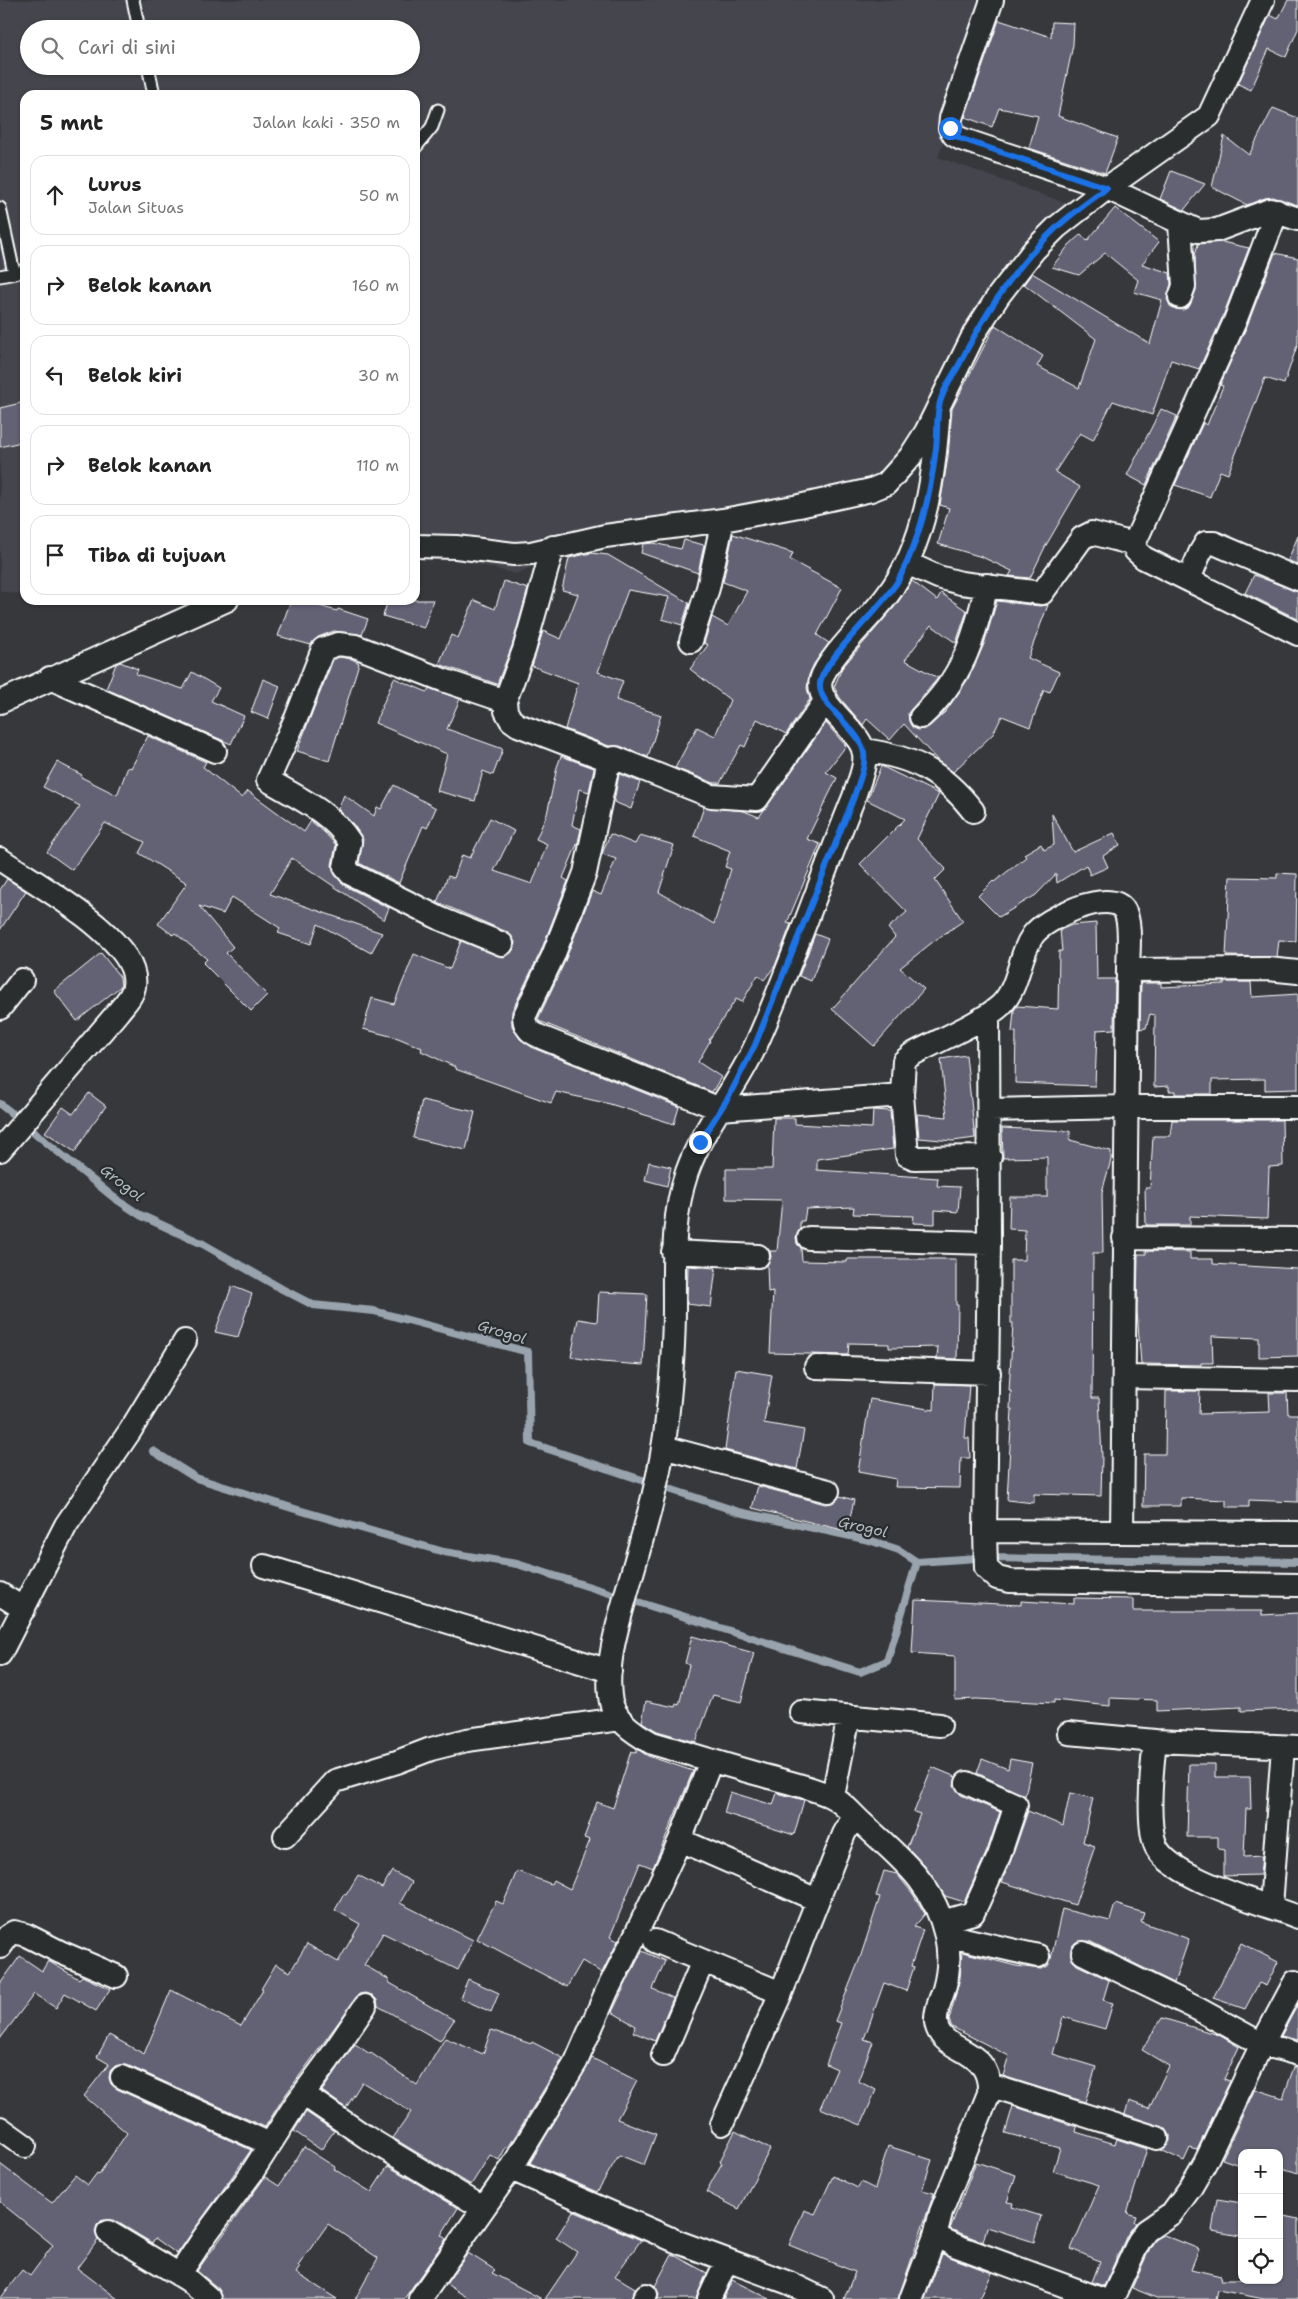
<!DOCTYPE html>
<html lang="id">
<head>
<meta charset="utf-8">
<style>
	:root { --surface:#fff; --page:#f6f6f6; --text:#222; --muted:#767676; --line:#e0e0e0 }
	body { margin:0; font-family:"Shantell Sans",sans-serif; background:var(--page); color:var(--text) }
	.controls { position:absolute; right:15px; bottom:15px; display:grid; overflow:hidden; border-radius:10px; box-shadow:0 1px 4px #0004 }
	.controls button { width:45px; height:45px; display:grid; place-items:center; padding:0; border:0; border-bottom:1px solid var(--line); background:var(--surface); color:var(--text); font:25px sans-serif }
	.stop { position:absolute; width:15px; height:15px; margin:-11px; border:4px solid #1a73e8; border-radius:50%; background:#fff }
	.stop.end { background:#1a73e8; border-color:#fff; box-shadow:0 1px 5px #0008 }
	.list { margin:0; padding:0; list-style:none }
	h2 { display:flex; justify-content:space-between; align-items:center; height:65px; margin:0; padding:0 20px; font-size:21px }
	h2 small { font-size:16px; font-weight:400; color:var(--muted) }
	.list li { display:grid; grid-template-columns:32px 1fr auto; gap:15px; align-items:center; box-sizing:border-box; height:80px; margin:0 10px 10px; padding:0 10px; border:1px solid var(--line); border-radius:15px }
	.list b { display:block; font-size:19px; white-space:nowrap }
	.list p { margin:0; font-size:16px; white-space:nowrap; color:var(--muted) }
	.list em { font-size:16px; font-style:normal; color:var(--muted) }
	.icon { flex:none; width:28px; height:28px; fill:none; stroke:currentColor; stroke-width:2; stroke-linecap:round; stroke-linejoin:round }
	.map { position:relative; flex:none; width:1298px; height:2299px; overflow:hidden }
	.search { position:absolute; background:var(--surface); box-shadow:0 1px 4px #0004; left:20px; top:20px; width:400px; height:55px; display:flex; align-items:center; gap:12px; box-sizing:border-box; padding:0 18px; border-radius:28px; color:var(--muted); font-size:19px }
	.panel { position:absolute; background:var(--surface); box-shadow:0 1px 4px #0004; left:20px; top:90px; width:400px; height:515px; border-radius:15px }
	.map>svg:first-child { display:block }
	.built { fill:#44454d; fill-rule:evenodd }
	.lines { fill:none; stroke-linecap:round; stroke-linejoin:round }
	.stream { stroke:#98a3ad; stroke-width:8 }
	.building { fill:#646274; stroke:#fff }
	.service-casing { stroke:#fff; stroke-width:15 }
	.minor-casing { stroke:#fff; stroke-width:26 }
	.service { stroke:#2a2d2e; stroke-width:11 }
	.minor { stroke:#2a2d2e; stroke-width:22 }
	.route { stroke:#1a73e8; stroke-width:6 }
	.labels { text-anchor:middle; stroke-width:4.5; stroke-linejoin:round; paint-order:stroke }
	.water-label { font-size:15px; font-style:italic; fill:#b2bac1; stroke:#2a2d2e }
</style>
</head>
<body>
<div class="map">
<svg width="1298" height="2299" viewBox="0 0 1298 2299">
	<rect width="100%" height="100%" fill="#36383c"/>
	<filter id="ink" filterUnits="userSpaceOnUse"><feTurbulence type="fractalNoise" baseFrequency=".02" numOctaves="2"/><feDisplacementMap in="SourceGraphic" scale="10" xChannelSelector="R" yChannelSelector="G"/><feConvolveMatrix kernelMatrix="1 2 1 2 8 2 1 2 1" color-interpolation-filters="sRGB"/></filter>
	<g filter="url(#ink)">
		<!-- built -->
		<path class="built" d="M0 0H1000L938 157 1082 209 1003 307 955 393 894 488 582 545 516 574 443 556 415 558V95H25V595L0 591ZM29 29H411V66H29Z"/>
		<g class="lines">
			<!-- stream -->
			<path class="stream" d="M0 1104 19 1119
				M29 1128 113 1197 140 1215 203 1244 282 1289 313 1305 374 1311 528 1352 530 1443 739 1512 869 1540 899 1550 917 1562
				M153 1451 196 1478 295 1509 444 1552 517 1564 860 1672 887 1661 917 1562 978 1558 1298 1562"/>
		</g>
		<!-- building -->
		<path class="building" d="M1288 0H1298V29L1286 57 1269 49 1251 90 1238 84 1270 15 1278 19Z
			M999 20 1051 37 1052 22 1074 23 1073 45 1058 116 1118 138 1105 173 1029 148 1038 116 999 108 992 127 965 117Z
			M1273 108 1298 118V205L1273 197 1265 198 1247 205 1212 187 1224 136 1249 155Z
			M1171 171 1205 184 1184 210 1160 199Z
			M1115 208 1159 242 1142 264 1170 273 1171 284 1167 299 1170 306 1176 309 1183 310 1189 307 1196 290 1195 255 1198 244 1222 242 1249 248 1223 316 1199 369 1171 360 1152 415 1113 401 1093 440 1080 433 1055 472 1080 487 1045 547 1030 578 1009 576 1012 571 982 557 938 544 949 508 940 505 948 457 952 409 995 325 1043 356 1037 366 1079 388 1096 339 1024 284 1032 273 1150 344 1162 300 1134 292 1138 280 1105 253 1079 275 1052 267 1069 245 1081 234 1087 241Z
			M1275 253 1298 258V343L1284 384 1265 378 1228 474 1220 471 1210 497 1175 485 1203 423 1207 425 1223 386 1220 385 1247 326Z
			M25 402V441L0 447V408Z
			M1161 409 1177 416 1146 485 1127 475Z
			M733 534 793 553 790 560 842 588 817 635 829 643 814 664 809 675 807 688 810 699 786 734 757 719 745 747 741 745 720 783H714L675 768 697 727 715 736 730 700 690 669 708 645 704 643 712 617 728 626 747 591 723 582Z
			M1298 536V565L1288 560Z
			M684 540 704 545 698 573 641 553 643 544 653 543 681 549Z
			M591 553 608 555 689 603 682 625 662 619 669 597 628 590 598 672 623 681 616 700 661 715 648 757 620 746H609L565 729 578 683 532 666 543 631 561 639 578 594 562 590 569 558Z
			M1254 575 1298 592V619L1245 593Z
			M504 581 528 589 512 646 497 684 439 664 451 635 458 638 474 600 495 609Z
			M912 581 937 600 941 593 967 611 956 643 931 625 905 660 938 678 908 713 909 721 912 727 918 730 930 726 946 711 968 679 984 644 997 601 1040 606 1048 605 1028 658 1059 672 1050 692 1044 690 1030 727 1002 716 993 734 953 772 939 762 904 724 890 740 867 719 863 725 840 698 834 687 842 668 896 605Z
			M291 600H298L337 611 338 609 368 619 362 635 334 631 318 637 311 645 278 636Z
			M388 600H433L424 628 383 616Z
			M339 657 352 659 359 663 329 761 297 751 333 660Z
			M120 662 138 669 136 674 183 689 192 672 219 688 211 701 244 716 231 744 106 689 116 664Z
			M394 678 427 692 429 688 460 699 447 729 503 749 493 775 483 771 475 801 437 791 447 754 375 723Z
			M263 679 280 686 268 719 251 712Z
			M826 723 846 746 826 772 837 778 807 839 820 844 787 923 791 924 775 966 764 980 758 975 742 1002 736 999 709 1040 710 1041 698 1062 721 1077 712 1092 539 1021 538 1019 565 961 592 891 601 895 616 859 602 854 610 834 635 844 640 835 674 845 659 892 714 924 731 869 725 867 730 851 694 836 704 807 744 811 759 817Z
			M148 736 206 762 203 767 242 798 248 791 304 832 311 821 324 832 336 845 332 865 335 875 345 886 389 908 384 920 292 858 270 894 382 933 371 953 318 924 311 944 278 933 280 928 232 897 223 914 199 906 233 947 226 953 267 995 251 1011 203 963 207 959 175 933 173 935 158 924 187 883 139 853 145 842 105 823 72 870 47 852 80 806 43 787 57 762 82 775 81 777 117 795 128 767 131 768Z
			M561 756 594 768 589 792 579 789 572 825 581 829 578 842 563 878 568 881 541 951 512 1011V1026L520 1039 533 1048 679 1107 674 1124 610 1104 556 1092 551 1103 455 1069V1067L421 1051 422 1048 398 1038 363 1029 372 998 394 1004 414 954 450 969 461 941 498 956 504 957 514 949 515 942 507 932 437 902 448 876 454 878 462 855 470 858 490 818 514 831 494 871 532 884 547 844 536 839 547 814 557 767Z
			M881 766 939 794 917 839 946 869 935 880 963 921 934 941 900 968 924 989 874 1046 832 1009 895 937 888 928 907 912 860 864 905 819 867 800Z
			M619 774 640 782 631 809 614 802Z
			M394 785 436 808 427 828 423 826 399 883 359 863 363 839 353 824 338 809 344 795 374 816 377 807 381 809Z
			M1052 814 1073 852 1114 833 1120 845 1103 856 1108 867 1090 875 1086 865 1057 883 1056 874 1036 895 999 917 978 896 993 881 994 882 1026 857 1024 854 1041 844 1044 850 1054 845Z
			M1277 873 1297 874 1296 941 1279 940 1277 957 1226 956 1230 877 1277 878Z
			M7 879 26 891 0 930V890Z
			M1096 923 1097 979H1115L1114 1029 1097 1030 1095 1086 1015 1083 1016 1032H1012L1014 1010 1017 1006 1058 1009 1059 951H1062L1060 930 1072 925Z
			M815 934 828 939 811 981 799 976Z
			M101 953 120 977 121 986 77 1021 54 991Z
			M1224 982H1251L1252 997 1298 994V1089L1265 1090V1079L1212 1080V1094H1175V1091H1169V1086L1154 1087 1155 1015 1150 1014 1146 1028 1140 1029 1141 983H1161V987L1224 984Z
			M966 1055 975 1138 953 1141 919 1138 917 1114 947 1117 941 1059Z
			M89 1093 106 1106 91 1126 75 1152 45 1132 63 1107 73 1114Z
			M422 1100 475 1112 466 1150 413 1138Z
			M873 1110 890 1111 893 1149 817 1159V1170L938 1178 937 1186 960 1187 958 1212 935 1210V1224L913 1223 914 1216 853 1214 854 1207 806 1209 804 1221H800V1229L796 1237 797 1244 801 1248 802 1261 847 1262V1259H956V1305H958L957 1359 937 1358 938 1347 889 1348V1344L849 1343 848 1355 770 1353 773 1291 768 1292 767 1265 771 1257 770 1251H777L782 1200 726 1199V1169H772L774 1118H795V1124L872 1128Z
			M1172 1120H1282L1283 1166 1269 1167 1267 1219 1190 1216V1225H1146L1145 1188H1150L1153 1136H1170Z
			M1002 1128 1070 1131V1140L1111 1151V1160L1102 1192 1103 1253H1093L1092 1398H1099L1102 1456 1101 1496 1034 1494V1503L1007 1500 1012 1409H1010L1011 1391H1009L1013 1323H1011V1260H1024L1025 1230 1009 1229 1010 1197H1047V1157L1003 1158Z
			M649 1162 671 1167 667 1186 645 1180Z
			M1146 1251 1190 1252V1259H1213V1264L1298 1269V1356L1259 1357V1338L1212 1336 1213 1363H1201V1365L1141 1364 1137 1311 1138 1254H1146Z
			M688 1266 716 1268 711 1307 687 1304Z
			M232 1286 252 1294 238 1337 215 1332Z
			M599 1292 647 1294 643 1365 601 1362 571 1357 578 1319 597 1322Z
			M736 1369 772 1375 764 1423 804 1430 797 1469 725 1450Z
			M935 1384 969 1385 965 1438H969L970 1458H961L960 1488 895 1487 896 1479 858 1472 870 1399 934 1410Z
			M1166 1391H1200L1199 1414 1270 1412 1269 1393H1287L1288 1414H1298V1502L1249 1500V1507H1226V1500L1181 1498V1506H1143L1144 1454H1165Z
			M758 1486 825 1504 832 1503 840 1496 854 1500 847 1531 752 1508Z
			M1074 1598 1133 1599V1611H1262V1615L1298 1613V1709L1241 1711V1707L1157 1711V1700L1110 1698V1706L1054 1700V1703L976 1699 955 1700V1656L912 1653 915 1600 1021 1605V1601L1074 1604Z
			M692 1636 754 1653 741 1702 713 1695 696 1742 657 1731 642 1722 646 1701 675 1707 676 1704 679 1705 689 1665 685 1663Z
			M637 1749 648 1756 693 1771 653 1868 640 1863 610 1937 618 1941 602 1973 582 1961 567 1987 477 1939 496 1901 503 1904 517 1871 551 1884 553 1880 570 1889 590 1840 584 1838 597 1802 613 1808 631 1751 636 1753Z
			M982 1759 1008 1769 1010 1759 1032 1763 1025 1796 977 1773Z
			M1189 1764H1215V1777H1250L1251 1809H1246L1244 1857 1262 1856 1260 1875 1224 1876V1850L1218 1849V1837H1187Z
			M932 1767 956 1777 954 1785 961 1795 1000 1812 987 1851 964 1902 945 1896 924 1865 907 1847 920 1814 914 1812Z
			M730 1792 773 1805 777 1793 804 1800 794 1835 724 1813Z
			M1070 1793 1093 1798 1083 1842 1095 1846 1075 1905 1002 1882 1011 1860 1028 1811 1063 1826Z
			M392 1871 412 1882 400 1903 473 1940 458 1970 383 1933 364 1965 390 1980 388 1982 454 2020 440 2041 378 2006 377 2000 372 1995 365 1993 359 1994 284 2097 265 2127 127 2065 115 2066 110 2071 109 2078 111 2084 117 2089 251 2150 177 2254 155 2238 152 2243 114 2220H102L97 2225 95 2232 98 2240 77 2268 118 2299H0L22 2270 30 2276 53 2245 0 2202V2164L52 2203 75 2175 88 2185 97 2173 99 2174 127 2133 84 2096 109 2064 97 2057 109 2035 144 2054 171 1990 241 2026 263 1990 261 1989 276 1964 290 1972 307 1944 338 1962 360 1924 335 1910 344 1894 346 1895 358 1875 382 1888Z
			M884 1871 897 1874 913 1894 925 1914 914 1927 923 1930 911 1966 914 1967 906 1991 884 1983 864 2039 873 2042 858 2081 876 2090 861 2125 820 2108 837 2069 826 2064 841 2023 835 2021 860 1958 880 1897 876 1896Z
			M1115 1904 1144 1913 1141 1922 1189 1939 1174 1983 1089 1941 1076 1942 1071 1948 1072 1960 1077 1965 1109 1980 1103 2000 1113 2003 1105 2029 1063 2017 1053 2054 1096 2067 1085 2102 1003 2076 1009 2056 952 2027 949 2020 960 1978 962 1952 1016 1966 1041 1969 1048 1966 1051 1959 1062 1909 1110 1921Z
			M1241 1943 1278 1962 1266 1986 1259 1983 1245 2009 1213 1998Z
			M642 1951 665 1961 653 1989 673 1998 655 2041 633 2032 636 2026 612 2012Z
			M20 1956 42 1971 48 1961 79 1979 82 1976 110 1989 96 2011 65 1993 56 2008 34 1994 0 2039V1984Z
			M468 1979 499 1993 491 2012 460 1998Z
			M1298 2004V2040L1281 2036Z
			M1162 2018 1219 2035 1239 2047 1224 2079 1230 2081 1197 2150 1190 2148 1184 2161 1161 2150 1166 2147 1170 2141V2135L1166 2129 1125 2114 1129 2101 1149 2108 1169 2066 1142 2050Z
			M491 2030 531 2044 532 2042 563 2058 508 2148 506 2147 499 2160 490 2155 471 2185 393 2138 411 2112 362 2082 346 2108 322 2091 355 2044 370 2054 371 2053 417 2085 445 2038 483 2054Z
			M592 2058 637 2081 617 2119 656 2134 644 2165 619 2155 597 2192 530 2163Z
			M1294 2067H1298V2173L1279 2167V2153H1242V2166L1222 2159 1255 2089 1283 2098Z
			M1013 2106 1077 2127 1076 2132 1115 2144 1117 2139 1147 2149 1127 2213 1136 2216 1134 2222 1136 2223 1127 2235 1104 2286 1092 2282 1100 2261 1071 2249 1099 2185 1053 2171 1060 2148 1005 2133Z
			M306 2112 334 2131 321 2150 294 2131Z
			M735 2131 770 2149 739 2209 706 2192 722 2163 720 2161Z
			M888 2146 932 2160 922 2190 934 2193 898 2299H844L855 2272 789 2245 804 2210 815 2214 833 2176 858 2188 861 2182 875 2189Z
			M304 2147 335 2167 334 2169 371 2192 388 2166 458 2208 441 2235 446 2239 404 2299H355L378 2258 328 2224 298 2266 300 2267 296 2273 337 2299H223L219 2289 197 2271 265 2177 279 2186Z
			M976 2162 1016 2175 1007 2202 1013 2203 1012 2207 1041 2216 1034 2242 987 2227 983 2242 950 2229Z
			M1217 2199 1242 2203 1240 2236 1212 2231Z
			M573 2211 641 2240 615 2276 635 2288 631 2299H545L577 2252 556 2238Z
			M1279 2215 1298 2219V2299H1264L1218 2290 1216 2299H1159L1132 2288 1150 2248 1155 2240 1164 2235 1199 2249 1191 2269 1221 2276 1220 2280H1279Z
			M468 2253 495 2270 492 2273 542 2299H470L446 2284Z
			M672 2254 707 2273 696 2299H658L659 2294 655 2286Z
			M942 2254 992 2273 980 2299H925Z
			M732 2280 770 2299H723Z"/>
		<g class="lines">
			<!-- service casing -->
			<g class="service-casing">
				<path id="service" d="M133 0 139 29
					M148 66 154 95
					M415 148 432 127 438 110
					M0 208 14 273
					M0 276 25 271"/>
			</g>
			<!-- minor casing -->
			<g class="minor-casing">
				<path id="minor" d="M992 0 951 118 950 128 954 135 961 139 1107 188 1198 231 1217 230 1270 210 1298 219
					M1277 211 1235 321 1134 544 1135 550 1144 558 1298 634
					M1180 297 1184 286 1180 224
					M939 405C935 470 927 544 886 597 871 617 827 658 821 680 814 703 856 727 863 749 868 764 858 783 854 797 820 880 792 965 755 1047 735 1090 703 1127 687 1172 672 1216 674 1261 674 1307 674 1344 671 1382 667 1419 661 1478 643 1535 627 1591 618 1624 606 1661 610 1696 612 1719 634 1733 652 1743 687 1753 722 1764 758 1774 782 1781 808 1786 830 1796 842 1801 853 1815 862 1823 900 1858 934 1883 946 1936 950 1954 949 1971 944 1989 941 1999 935 2010 936 2022 940 2055 992 2045 989 2093L941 2212 935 2236 957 2246 1101 2299
					M415 546 456 547 514 554 531 553 605 536 723 520 799 506 871 490 886 484 910 457 926 432 975 332 999 295 1034 250 1057 227 1107 188 1209 116 1263 0
					M553 547 524 650 505 701 506 711 511 720 518 725 609 760
					M907 563 938 577 961 583 1042 593 1082 538 1092 533 1134 544
					M1189 579 1200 553 1206 543H1214L1298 579
					M691 641 708 588 723 520
					M50 678 215 751
					M826 700 757 799 711 796 615 758 609 760 585 873 553 956 524 1017C525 1030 532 1033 543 1038L720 1109 902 1095
					M0 702 227 600
					M921 717C963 678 974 639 987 585
					M863 750C913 757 942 771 973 811
					M0 859C32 882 142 940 134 986 133 996 124 1004 118 1012L0 1150
					M502 944 441 919 351 874 345 867 350 842C331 812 298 798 268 780L297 716 323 649 338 644 355 646 443 680 505 701
					M1128 970 1268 969 1298 972
					M0 1008 22 980
					M990 1110 1126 1107H1298
					M990 1157 914 1158 907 1155 902 1095 904 1061 911 1055C935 1042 983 1022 1001 1005 1020 986 1018 956 1033 935 1044 919 1110 887 1124 910 1132 922 1128 955 1128 970L1122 1532 1298 1533
					M809 1238 989 1243
					M1124 1238 1298 1239
					M673 1252 758 1256
					M816 1367 989 1373
					M1124 1377 1298 1380
					M663 1447 828 1491
					M985 1531 989 1243 988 1015
					M1122 1532 985 1531 986 1568 997 1578 1010 1581 1298 1585
					M264 1566 610 1671
					M0 1594 24 1609
					M0 1654 66 1525 130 1431 185 1341
					M801 1712 940 1725
					M1069 1733 1155 1741
					M1298 1747 1155 1741C1152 1767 1147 1821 1155 1844 1166 1877 1265 1904 1298 1917
					M833 1796 849 1716
					M285 1836 335 1781 397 1762 431 1749 467 1740 620 1719
					M680 1840 817 1900
					M1271 1906 1283 1747
					M942 1922 973 1913 999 1856 1016 1805 967 1783
					M946 1935 1038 1956
					M655 1941 781 1993
					M0 1947 8 1936 14 1932 26 1935 60 1952 116 1976
					M1083 1953 1198 2009 1262 2044 1295 1982
					M663 2055 703 1961
					M122 2077 270 2144
					M989 2085 1157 2138
					M303 2094 366 2137 483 2208
					M722 2124 781 1993 844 1834 854 1816
					M0 2128 25 2146
					M511 2169 678 2242 789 2283 822 2299
					M108 2232 188 2280 210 2299
					M179 2275 204 2237 251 2174 295 2105 327 2062 365 2006
					M420 2299 511 2169 576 2062 607 1991 636 1934 680 1840 711 1761
					M644 2299 646 2295
					M709 2299 727 2260
					M911 2299 935 2236
					M1112 2299 1139 2241 1146 2231 1172 2213 1191 2187 1205 2163 1262 2044 1298 2054"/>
			</g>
			<!-- service -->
			<use href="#service" class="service"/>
			<!-- minor -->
			<use href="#minor" class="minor"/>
		</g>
	</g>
	<g class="lines" filter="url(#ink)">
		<!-- route -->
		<path class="route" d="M700 1142 728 1098 755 1045 854 797C858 783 868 764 863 749 857 727 818 706 820 684 822 660 885 605 899 579 920 539 931 492 936 448 938 435 936 420 939 407 941 392 953 376 960 363 985 313 1015 266 1056 228 1072 213 1090 201 1107 188L962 139 954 135 950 128"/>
	</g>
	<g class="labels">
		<!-- water labels -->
		<g class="water-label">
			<text transform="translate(122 1183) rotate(38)" y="5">Grogol</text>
			<text transform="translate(502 1332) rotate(17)" y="5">Grogol</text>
			<text transform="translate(863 1527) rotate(13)" y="5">Grogol</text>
		</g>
	</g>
</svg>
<div class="controls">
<button>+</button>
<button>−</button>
<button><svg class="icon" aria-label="locate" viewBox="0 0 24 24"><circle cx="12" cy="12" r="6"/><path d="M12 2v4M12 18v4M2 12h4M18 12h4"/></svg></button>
</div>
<div class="stop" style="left:950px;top:128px"></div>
<div class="stop end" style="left:700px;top:1142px"></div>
<div class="search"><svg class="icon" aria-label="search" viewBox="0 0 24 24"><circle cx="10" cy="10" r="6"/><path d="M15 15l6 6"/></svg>Cari di sini</div>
<section class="panel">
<h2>5 mnt<small>Jalan kaki · 350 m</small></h2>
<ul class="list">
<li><svg class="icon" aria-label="ahead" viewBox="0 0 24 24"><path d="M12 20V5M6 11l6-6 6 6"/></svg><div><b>Lurus</b><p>Jalan Situas</p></div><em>50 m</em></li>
<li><svg class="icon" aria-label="right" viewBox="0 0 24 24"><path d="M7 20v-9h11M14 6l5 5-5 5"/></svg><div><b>Belok kanan</b></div><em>160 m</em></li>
<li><svg class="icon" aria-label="left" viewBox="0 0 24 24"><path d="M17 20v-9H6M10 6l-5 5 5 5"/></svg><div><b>Belok kiri</b></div><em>30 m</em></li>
<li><svg class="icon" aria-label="right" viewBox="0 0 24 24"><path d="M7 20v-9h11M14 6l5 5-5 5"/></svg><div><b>Belok kanan</b></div><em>110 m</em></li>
<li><svg class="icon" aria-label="arrive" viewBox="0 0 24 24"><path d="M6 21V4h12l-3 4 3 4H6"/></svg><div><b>Tiba di tujuan</b></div></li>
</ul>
</section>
</div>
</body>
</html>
